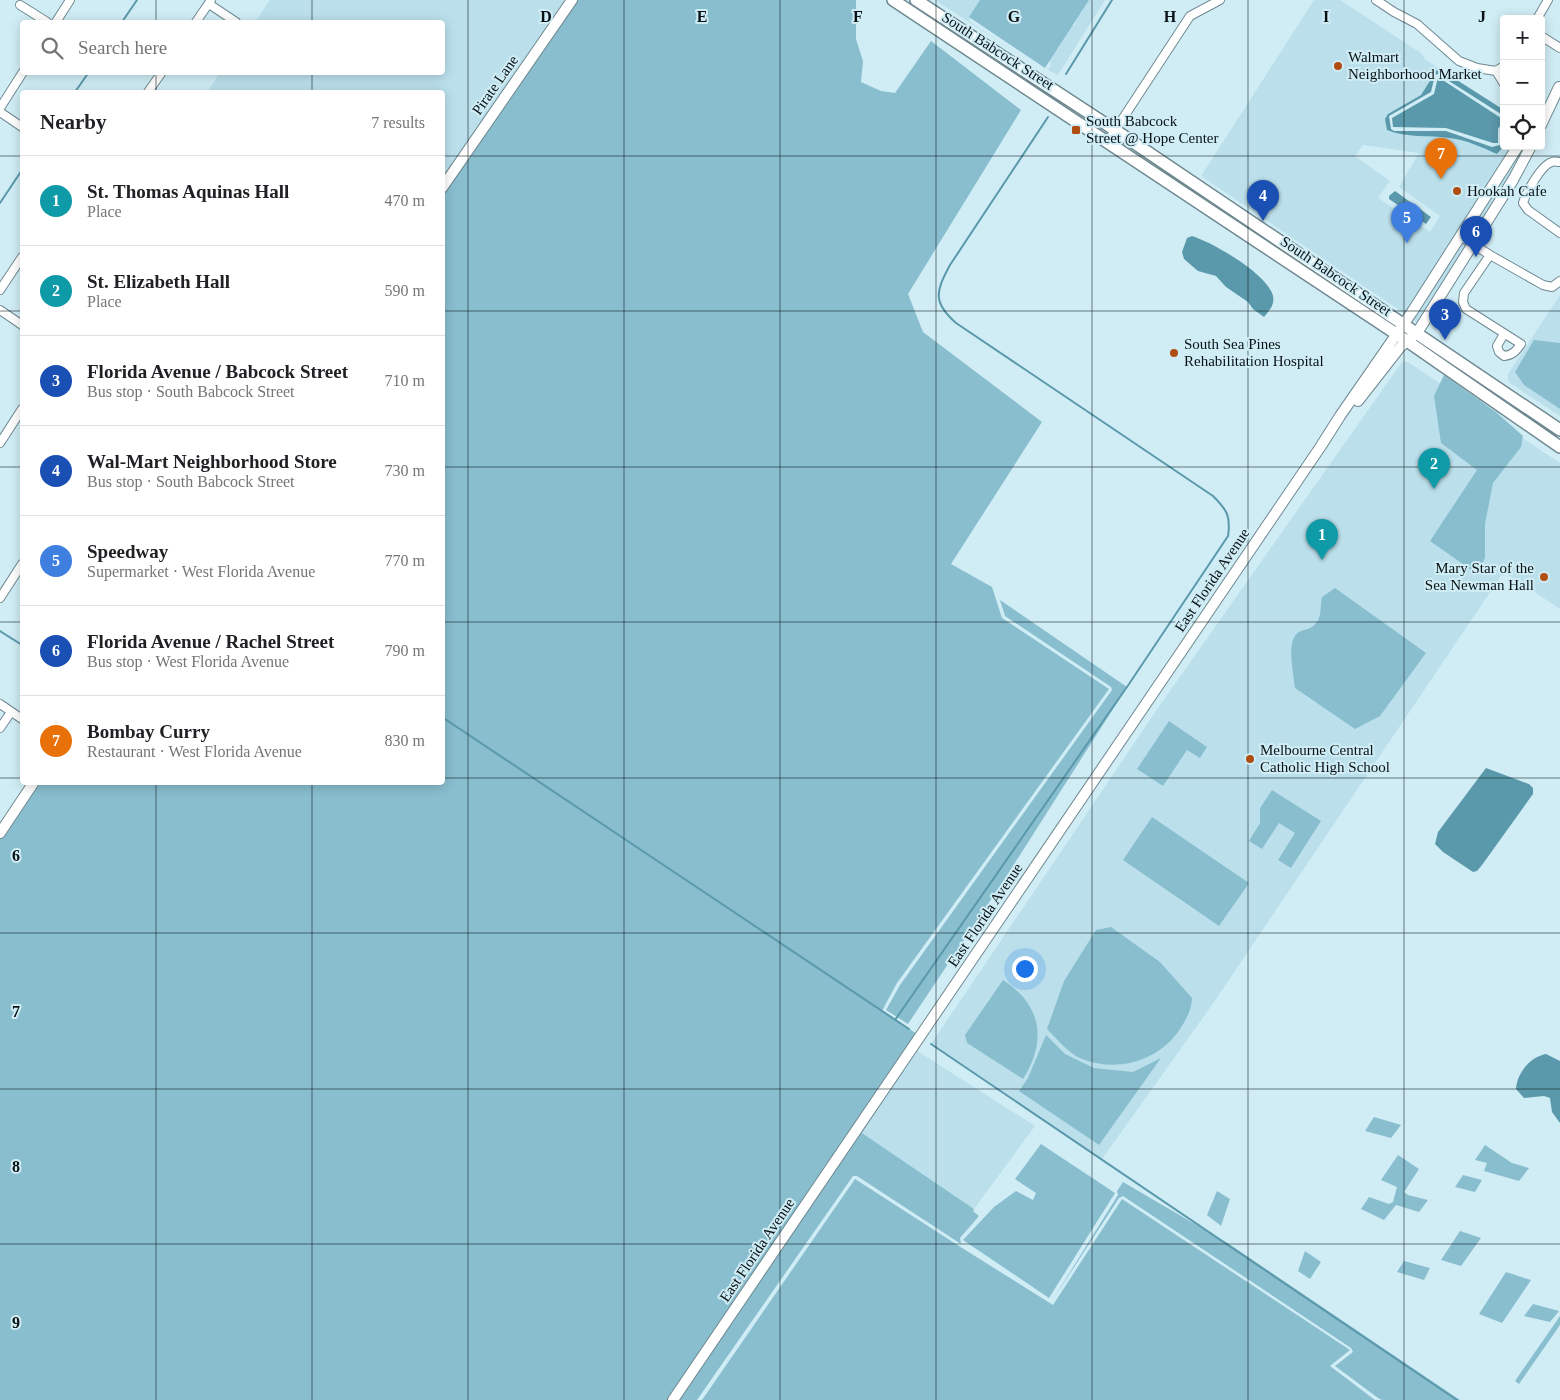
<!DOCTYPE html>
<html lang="en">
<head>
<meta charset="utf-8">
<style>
	:root { --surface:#fff; --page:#f6f6f6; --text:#202124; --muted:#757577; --line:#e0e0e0; --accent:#ea580c }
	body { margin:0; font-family:"Times New Roman",serif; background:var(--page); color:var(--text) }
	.controls { position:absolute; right:15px; top:15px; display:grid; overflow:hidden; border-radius:5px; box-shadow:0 2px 12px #0003 }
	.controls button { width:45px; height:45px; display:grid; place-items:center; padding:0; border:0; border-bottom:1px solid var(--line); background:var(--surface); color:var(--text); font:25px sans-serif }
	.you { position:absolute; left:1024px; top:968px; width:18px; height:18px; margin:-12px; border:4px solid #fff; border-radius:50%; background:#1a73e8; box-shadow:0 0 0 8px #1a73e833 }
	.badge { display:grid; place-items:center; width:32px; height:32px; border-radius:50%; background:var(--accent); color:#fff; font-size:16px; font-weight:700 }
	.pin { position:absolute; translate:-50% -41px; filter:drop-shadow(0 1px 2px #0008) }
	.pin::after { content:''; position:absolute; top:26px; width:18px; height:15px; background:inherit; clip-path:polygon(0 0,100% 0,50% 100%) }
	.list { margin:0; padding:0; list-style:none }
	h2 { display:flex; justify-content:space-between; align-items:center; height:65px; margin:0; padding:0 20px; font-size:21px }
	h2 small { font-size:16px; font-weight:400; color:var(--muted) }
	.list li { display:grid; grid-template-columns:32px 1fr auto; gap:15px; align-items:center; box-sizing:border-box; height:90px; padding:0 20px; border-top:1px solid var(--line) }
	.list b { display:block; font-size:19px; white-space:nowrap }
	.list p { margin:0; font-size:16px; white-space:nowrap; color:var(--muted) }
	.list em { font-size:16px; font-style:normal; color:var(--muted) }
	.icon { flex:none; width:28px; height:28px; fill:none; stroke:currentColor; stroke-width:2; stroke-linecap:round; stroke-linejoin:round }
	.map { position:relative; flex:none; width:1560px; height:1400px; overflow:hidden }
	.search { position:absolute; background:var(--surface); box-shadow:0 2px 12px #0003; left:20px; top:20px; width:425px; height:55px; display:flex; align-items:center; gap:12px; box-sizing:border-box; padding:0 18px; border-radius:5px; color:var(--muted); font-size:19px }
	.panel { position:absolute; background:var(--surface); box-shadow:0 2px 12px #0003; left:20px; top:90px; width:425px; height:695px; border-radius:5px }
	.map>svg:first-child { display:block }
	.built { fill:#bbe0ec; fill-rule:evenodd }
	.green { fill:#89becf }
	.water { fill:#5a99ab }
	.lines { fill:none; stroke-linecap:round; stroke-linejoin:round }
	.stream { stroke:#5a99ab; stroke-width:2 }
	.minor-casing { stroke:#6f8991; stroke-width:10 }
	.tertiary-casing { stroke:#6f8991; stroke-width:12 }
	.secondary-casing { stroke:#6f8991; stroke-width:14 }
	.minor { stroke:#fff; stroke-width:8 }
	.tertiary { stroke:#fff; stroke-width:10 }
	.secondary { stroke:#fff; stroke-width:11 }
	.grid { fill:none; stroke:#081215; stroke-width:1; stroke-opacity:0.55 }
	.poi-dot { fill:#b04d13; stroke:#d0edf6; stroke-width:2 }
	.labels { text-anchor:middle; stroke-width:4; stroke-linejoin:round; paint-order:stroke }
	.street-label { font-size:15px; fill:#081215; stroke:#d0edf6 }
	.poi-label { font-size:15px; fill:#081215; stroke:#d0edf6; text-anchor:start }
	.grid-label { font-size:16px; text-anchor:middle; font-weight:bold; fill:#081215; stroke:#d0edf6; stroke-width:4; stroke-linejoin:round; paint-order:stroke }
</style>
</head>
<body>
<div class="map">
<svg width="1560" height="1400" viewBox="0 0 1560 1400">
	<rect width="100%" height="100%" fill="#d0edf6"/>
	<!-- built -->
	<path class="built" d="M270 0H565L443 179 442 92H207L220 73 442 72V22H255Z
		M935 0H989L978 4 969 21 1019 55Z
		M1083 0H1105L1058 75 1048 70 1051 64 1049 60 1054 51 1057 50 1060 46 1057 41 1070 27 1075 25 1078 15 1082 12Z
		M1314 0H1340L1421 53 1425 59 1438 68 1421 95 1388 114 1387 130 1463 140 1477 144 1497 154 1504 146H1514L1405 314 1201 176ZM1363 145 1419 153 1399 187 1440 216 1430 232 1378 198 1390 181 1355 156Z
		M1523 146H1526L1510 177 1418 323 1412 319Z
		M1560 295V416L1508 382V374Z
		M1402 362H1408L1560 463V609L1507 574 1501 576 1212 1005 1102 1159 931 1044 1160 705Z
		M916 1050 1035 1126 974 1209 862 1133Z"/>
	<!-- green -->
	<path class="green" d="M572 0H856V39L863 61 861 82 881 91 895 93 931 41 1021 110 908 294 923 332 1042 422 951 564 992 587 1002 618 1109 689 897 983 882 1011 920 1036 673 1400H0V833L34 783 442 782 443 188Z
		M980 0H1089L1045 68 969 17Z
		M1534 340 1560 343V409L1524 385 1515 372Z
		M1444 375 1496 412 1523 436 1521 447 1493 483 1485 524V558L1477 574 1430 541 1477 470 1441 443 1434 396Z
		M1335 588 1426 653 1380 716 1355 729 1295 688C1294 675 1285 640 1299 632 1305 629 1312 629 1316 623 1322 617 1320 605 1322 597Z
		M1000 600 1127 687 1004 880 908 1024 886 1010 900 985 1112 690 1111 687 1005 616Z
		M1169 721 1207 747 1200 758 1187 750 1163 786 1137 769Z
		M1272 790 1321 821 1291 868 1278 860 1295 833 1279 823 1262 849 1249 841 1260 823V808Z
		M1152 817 1249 883 1219 926 1123 860Z
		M1111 927 1160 962 1192 998C1192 1009 1186 1020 1180 1029 1159 1061 1117 1073 1082 1059 1068 1053 1057 1039 1047 1029L1064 981 1096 930Z
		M1003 980C1042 1005 1047 1041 1023 1079L967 1043 965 1035Z
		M1046 1035 1065 1054 1094 1068 1133 1072 1161 1058 1099 1145 1019 1091 1028 1078Z
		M916 1050 862 1133 974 1209 973 1211 979 1216 960 1238 961 1244 857 1176H853L697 1400H678Z
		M1374 1117 1401 1125 1391 1138 1365 1131Z
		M1041 1144 1115 1193 1049 1298 963 1240 994 1207 1016 1191 1033 1200 1036 1193 1015 1179Z
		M1485 1145 1512 1163 1529 1168 1519 1181 1484 1171 1487 1163 1475 1160Z
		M1398 1155 1419 1169 1404 1192 1408 1195 1428 1200 1419 1212 1396 1205 1384 1220 1361 1209 1369 1197 1389 1204 1393 1202 1397 1187 1381 1180Z
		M1463 1175 1482 1180 1475 1192 1455 1187Z
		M855 1179 959 1246 1053 1305 1122 1199 1350 1350 1330 1366 1375 1400H702Z
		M1123 1182 1229 1244 1460 1400H1382L1378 1398 1335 1366 1353 1352 1351 1348 1123 1196 1119 1198 1052 1301 1118 1195 1117 1191Z
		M1217 1191 1230 1199 1221 1226 1207 1215Z
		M1460 1231 1481 1238 1461 1266 1441 1260Z
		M1305 1251 1321 1262 1310 1279 1298 1271Z
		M1404 1261 1430 1268 1424 1280 1397 1272Z
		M1506 1272 1531 1280 1502 1323 1479 1314Z
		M1533 1304 1559 1311 1550 1322 1524 1316Z
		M1560 1316V1325L1519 1384 1515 1381Z"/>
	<!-- water -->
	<path class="water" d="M1438 68 1504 110V116L1438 74 1435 75 1431 92 1389 116 1391 129 1394 131H1446L1492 147 1500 145 1501 130 1504 127V146L1497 154C1481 147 1467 140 1449 138 1429 135 1406 138 1387 130L1385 119 1388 114 1421 95Z
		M1438 77 1504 120 1498 129V143H1493L1446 128 1393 127 1392 118 1434 94Z
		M1395 191 1431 217 1426 224 1389 199V196Z
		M1192 236C1212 242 1268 274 1273 296 1275 305 1269 311 1264 317L1253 309 1248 302 1226 287 1216 276 1198 271 1184 259 1182 252 1187 238Z
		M1486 768 1529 784 1533 788V794L1482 865 1477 871 1473 872 1443 852 1435 844 1438 832Z
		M1546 1054 1560 1061V1123L1552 1112 1550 1098 1544 1096 1524 1098 1516 1089C1517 1073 1530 1057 1546 1054Z"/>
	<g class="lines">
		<!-- stream -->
		<path class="stream" d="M122 22 137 0
			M1066 74 1112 0
			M75 92 89 72
			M0 203 22 170
			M0 631 22 645
			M442 717 909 1029
			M895 1020 1129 684 1228 536C1231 516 1227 510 1213 496L956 323C932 302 936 291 950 265L1048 117
			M931 1044 1457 1400"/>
		<!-- minor casing -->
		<g class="minor-casing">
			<path id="minor" d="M1376 0 1394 12 1417 24 1459 61 1477 68 1496 71 1504 66
				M209 4 236 22
				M20 5 47 22
				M1537 19 1548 0
				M56 22 70 0
				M196 22 211 0
				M1541 36 1560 48
				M1496 71 1504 84
				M148 92 162 72
				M0 108 23 72
				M1541 108H1543
				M0 112 22 127
				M1108 141 1190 16 1220 0
				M1560 162C1557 162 1554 161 1552 162 1541 165 1526 193 1523 203L1528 210 1560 233
				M1460 236 1490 255 1543 285 1552 287 1560 281
				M1490 255 1464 293 1463 302 1466 309 1521 344C1516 351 1513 355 1504 356L1499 352 1497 346 1504 334
				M0 290 22 257
				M0 310 22 325
				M0 443 22 409
				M0 598 22 564
				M0 704 22 719
				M0 728 11 712"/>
		</g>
		<!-- tertiary casing -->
		<g class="tertiary-casing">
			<path id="tertiary" d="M1541 125 1559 87
				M442 188 572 0
				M1358 401 1401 346 1417 333 1513 180 1531 146
				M0 833 34 782
				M673 1400 1321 446 1340 416 1412 312 1518 146"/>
		</g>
		<!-- secondary casing -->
		<g class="secondary-casing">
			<path id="secondary" d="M893 0 1407 341 1560 447
				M916 0 1115 130 1560 430"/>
		</g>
		<!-- minor -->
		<use href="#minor" class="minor"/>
		<!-- tertiary -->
		<use href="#tertiary" class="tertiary"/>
		<!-- secondary -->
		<use href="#secondary" class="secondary"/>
	</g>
	<!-- grid -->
	<path class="grid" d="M156 0V22M312 0V22M468 0V1400M624 0V1400M780 0V1400M936 0V1400M1092 0V1400M1248 0V1400M1404 0V1400M156 72V92M312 72V92M0 156H22M442 156H1560M0 311H22M442 311H1560M0 467H22M442 467H1560M0 622H22M442 622H1560M0 778H22M442 778H1560M156 782V1400M312 782V1400M0 933H1560M0 1089H1560M0 1244H1560"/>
	<!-- markers -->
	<g class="poi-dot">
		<circle cx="1338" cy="66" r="5"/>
		<rect x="1071" y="125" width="10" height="10" rx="2.5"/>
		<circle cx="1457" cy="191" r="5"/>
		<circle cx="1174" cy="353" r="5"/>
		<circle cx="1544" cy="577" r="5"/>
		<circle cx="1250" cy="759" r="5"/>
	</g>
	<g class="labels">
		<!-- street labels -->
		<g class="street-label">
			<text transform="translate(998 51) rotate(33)" y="5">South Babcock Street</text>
			<text transform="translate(495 85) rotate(-55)" y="5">Pirate Lane</text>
			<text transform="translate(1336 276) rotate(34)" y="5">South Babcock Street</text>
			<text transform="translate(1212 580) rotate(-56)" y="5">East Florida Avenue</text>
			<text transform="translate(985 915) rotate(-56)" y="5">East Florida Avenue</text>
			<text transform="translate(757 1250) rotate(-56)" y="5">East Florida Avenue</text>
		</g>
		<!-- poi labels -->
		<g class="poi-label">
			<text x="1348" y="62">Walmart<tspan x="1348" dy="17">Neighborhood Market</tspan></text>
			<text x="1086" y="126">South Babcock<tspan x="1086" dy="17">Street @ Hope Center</tspan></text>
			<text x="1467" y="196">Hookah Cafe</text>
			<text x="1184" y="349">South Sea Pines<tspan x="1184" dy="17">Rehabilitation Hospital</tspan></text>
			<text x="1534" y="573" text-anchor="end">Mary Star of the<tspan x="1534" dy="17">Sea Newman Hall</tspan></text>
			<text x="1260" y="755">Melbourne Central<tspan x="1260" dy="17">Catholic High School</tspan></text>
		</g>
	</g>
	<g class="grid-label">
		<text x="546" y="22">D</text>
		<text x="702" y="22">E</text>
		<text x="858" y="22">F</text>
		<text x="1014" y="22">G</text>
		<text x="1170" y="22">H</text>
		<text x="1326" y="22">I</text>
		<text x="1482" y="22">J</text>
		<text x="16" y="861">6</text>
		<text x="16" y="1017">7</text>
		<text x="16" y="1172">8</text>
		<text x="16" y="1328">9</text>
	</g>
</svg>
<div class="controls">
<button>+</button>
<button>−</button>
<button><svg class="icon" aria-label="locate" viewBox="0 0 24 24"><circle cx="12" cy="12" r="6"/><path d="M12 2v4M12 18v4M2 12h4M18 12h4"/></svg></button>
</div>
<div class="you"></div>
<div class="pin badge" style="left:1322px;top:560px;background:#0f9aa8">1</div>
<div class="pin badge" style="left:1434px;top:489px;background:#0f9aa8">2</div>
<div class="pin badge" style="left:1445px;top:340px;background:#1a4fb4">3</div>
<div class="pin badge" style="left:1263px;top:221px;background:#1a4fb4">4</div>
<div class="pin badge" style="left:1407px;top:243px;background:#3f7fe0">5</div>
<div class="pin badge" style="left:1476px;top:257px;background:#1a4fb4">6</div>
<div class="pin badge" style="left:1441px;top:179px;background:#e8710a">7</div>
<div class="search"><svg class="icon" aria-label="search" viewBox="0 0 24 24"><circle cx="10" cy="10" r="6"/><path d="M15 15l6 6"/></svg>Search here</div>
<section class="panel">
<h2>Nearby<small>7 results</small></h2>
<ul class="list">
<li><span class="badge" style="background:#0f9aa8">1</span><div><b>St. Thomas Aquinas Hall</b><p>Place</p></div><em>470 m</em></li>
<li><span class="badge" style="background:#0f9aa8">2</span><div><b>St. Elizabeth Hall</b><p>Place</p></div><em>590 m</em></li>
<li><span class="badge" style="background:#1a4fb4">3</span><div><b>Florida Avenue / Babcock Street</b><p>Bus stop · South Babcock Street</p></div><em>710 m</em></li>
<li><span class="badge" style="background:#1a4fb4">4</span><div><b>Wal-Mart Neighborhood Store</b><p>Bus stop · South Babcock Street</p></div><em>730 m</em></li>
<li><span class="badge" style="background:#3f7fe0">5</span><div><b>Speedway</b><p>Supermarket · West Florida Avenue</p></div><em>770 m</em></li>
<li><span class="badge" style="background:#1a4fb4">6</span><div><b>Florida Avenue / Rachel Street</b><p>Bus stop · West Florida Avenue</p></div><em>790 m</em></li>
<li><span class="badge" style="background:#e8710a">7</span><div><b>Bombay Curry</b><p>Restaurant · West Florida Avenue</p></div><em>830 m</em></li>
</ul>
</section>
</div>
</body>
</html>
